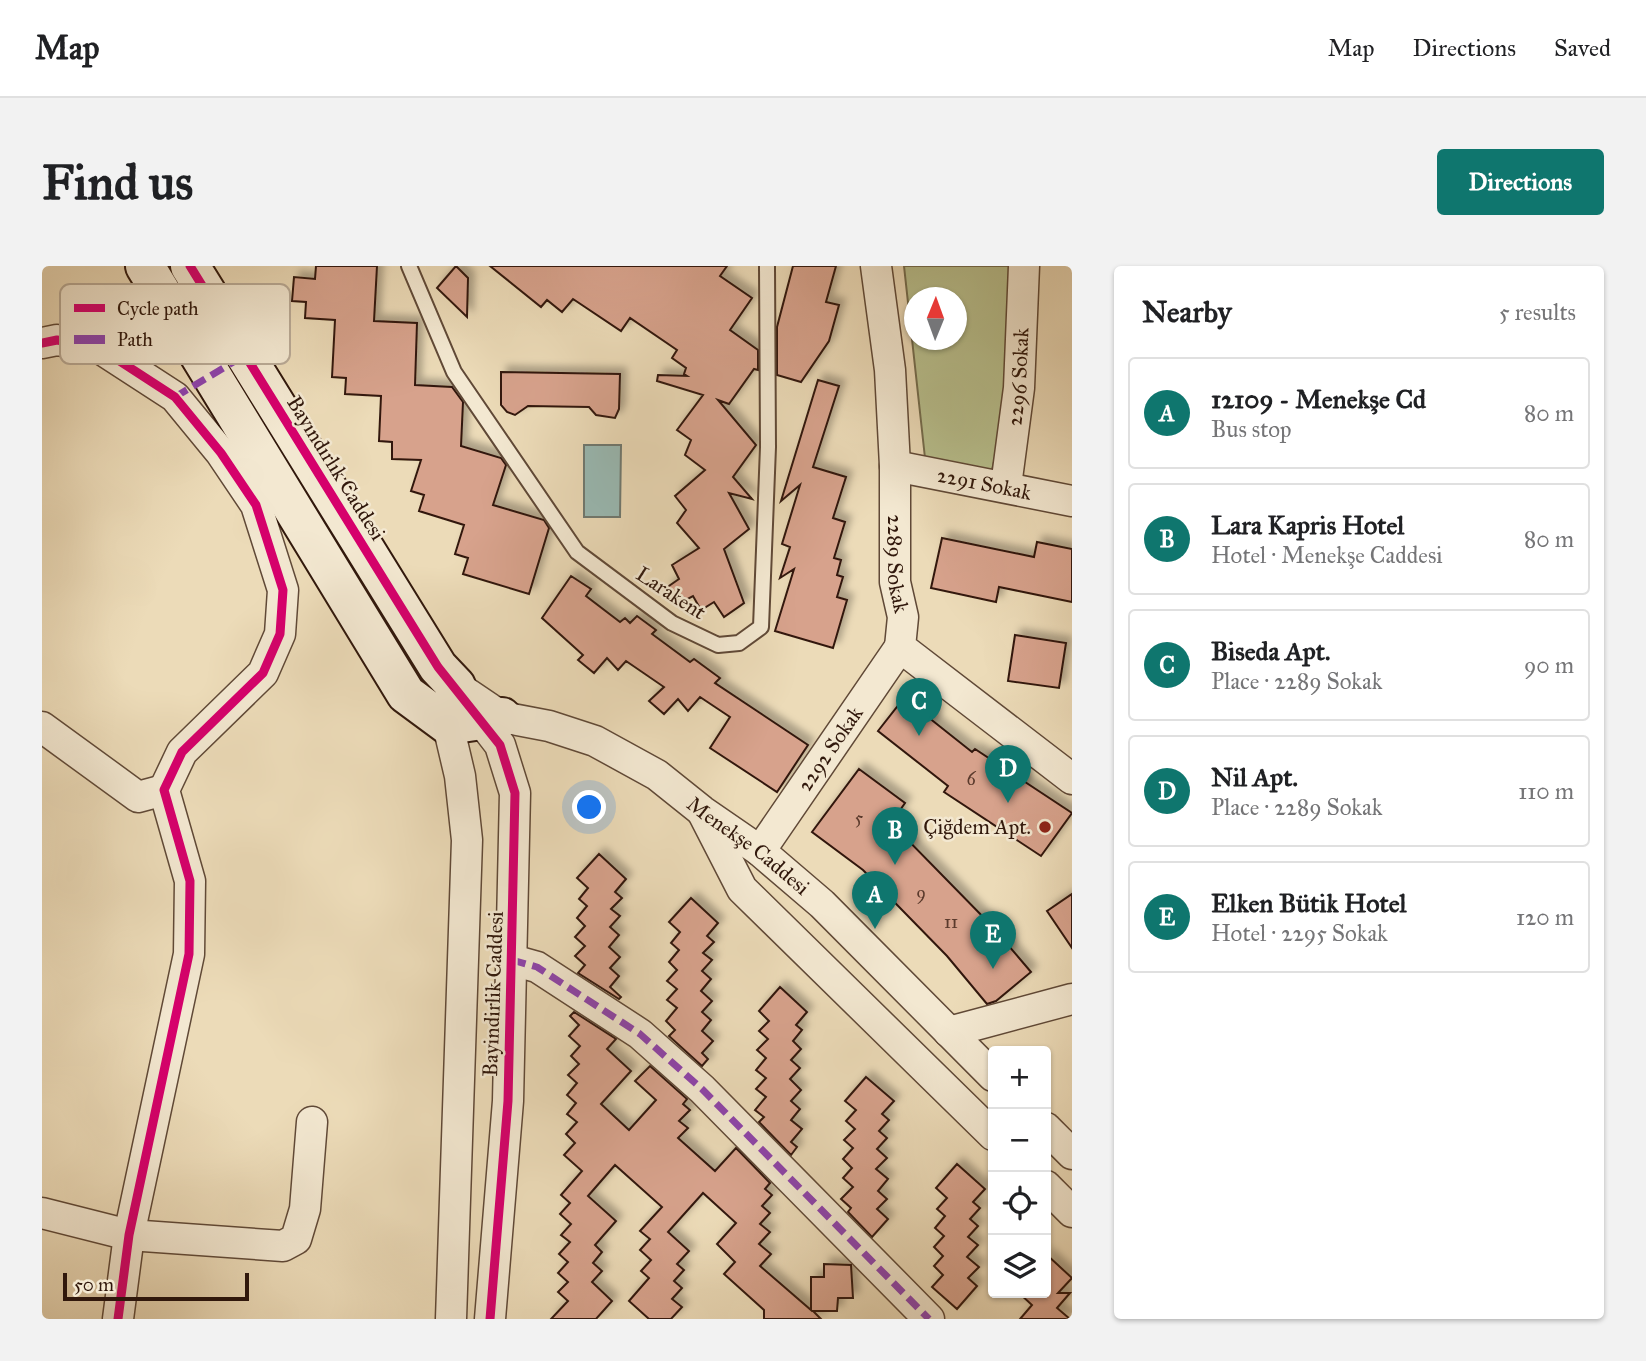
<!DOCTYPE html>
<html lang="en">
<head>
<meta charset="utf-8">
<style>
	:root { --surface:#fff; --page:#f2f2f2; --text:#202124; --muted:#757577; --line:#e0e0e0; --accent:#0f766e }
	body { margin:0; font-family:"IM FELL Great Primer",serif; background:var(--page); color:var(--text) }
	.controls { position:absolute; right:21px; bottom:21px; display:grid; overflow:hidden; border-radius:7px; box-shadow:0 2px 5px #0004 }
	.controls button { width:63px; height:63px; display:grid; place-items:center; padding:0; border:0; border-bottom:2px solid var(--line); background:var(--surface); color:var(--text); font:35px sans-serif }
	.compass { position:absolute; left:862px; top:21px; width:63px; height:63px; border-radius:50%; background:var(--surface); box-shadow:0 2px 5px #0004; rotate:1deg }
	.scale { position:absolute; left:21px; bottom:18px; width:186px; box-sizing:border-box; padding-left:7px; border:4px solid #31180c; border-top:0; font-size:19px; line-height:24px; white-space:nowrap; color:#31180c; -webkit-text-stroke:5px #f3e8d1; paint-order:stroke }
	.you { position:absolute; left:548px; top:542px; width:24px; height:24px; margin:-18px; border:5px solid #fff; border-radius:50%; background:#1a73e8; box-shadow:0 0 0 10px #1a73e833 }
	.badge { display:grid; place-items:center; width:46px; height:46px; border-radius:50%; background:var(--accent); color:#fff; font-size:23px; font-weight:700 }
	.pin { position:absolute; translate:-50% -58px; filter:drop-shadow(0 2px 4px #0008) }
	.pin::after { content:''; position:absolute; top:37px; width:24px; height:21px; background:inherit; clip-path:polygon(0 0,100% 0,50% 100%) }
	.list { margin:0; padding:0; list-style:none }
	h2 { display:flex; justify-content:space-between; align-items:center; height:91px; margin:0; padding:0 28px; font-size:30px }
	h2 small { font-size:23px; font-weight:400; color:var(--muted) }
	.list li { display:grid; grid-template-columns:46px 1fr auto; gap:21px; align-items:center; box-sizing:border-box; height:112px; margin:0 14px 14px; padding:0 14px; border:2px solid var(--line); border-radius:7px }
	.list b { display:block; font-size:26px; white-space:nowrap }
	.list p { margin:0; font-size:23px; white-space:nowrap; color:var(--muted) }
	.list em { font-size:23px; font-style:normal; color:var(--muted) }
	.icon { flex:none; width:38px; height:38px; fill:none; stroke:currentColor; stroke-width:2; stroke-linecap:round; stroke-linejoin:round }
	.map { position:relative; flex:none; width:1030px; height:1053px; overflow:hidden; border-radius:7px }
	header { display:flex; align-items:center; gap:42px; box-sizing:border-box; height:98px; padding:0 35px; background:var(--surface); border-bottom:2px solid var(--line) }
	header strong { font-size:33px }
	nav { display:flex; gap:38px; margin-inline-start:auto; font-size:24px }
	.intro { display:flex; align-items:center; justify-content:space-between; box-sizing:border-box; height:168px; padding:0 42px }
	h1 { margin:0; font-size:49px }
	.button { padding:18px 32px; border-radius:7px; background:var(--accent); color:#fff; font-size:24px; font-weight:700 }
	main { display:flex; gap:42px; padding:0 42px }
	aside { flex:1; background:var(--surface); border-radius:7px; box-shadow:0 2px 5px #0004 }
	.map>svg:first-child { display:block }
	.green { fill:#b8c08e; stroke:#746c4d; stroke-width:2; fill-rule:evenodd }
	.water { fill:#99bab4; stroke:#6f7971; stroke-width:2 }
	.building { fill:#d7a28c; stroke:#31180c; stroke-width:2; filter:url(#shadow) }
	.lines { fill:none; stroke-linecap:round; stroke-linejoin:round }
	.lane-casing { stroke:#604937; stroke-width:18 }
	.street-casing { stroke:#604937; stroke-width:33 }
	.secondary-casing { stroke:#31180c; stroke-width:42 }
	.lane { stroke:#f3e8d1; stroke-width:14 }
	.street { stroke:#f3e8d1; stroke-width:30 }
	.secondary { stroke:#f3e8d1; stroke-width:38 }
	.quiet { stroke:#8e44ad; stroke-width:7; stroke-dasharray:14 7; stroke-linecap:butt }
	.cycleway-casing { stroke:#f3e8d1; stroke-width:13 }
	.cycleway { stroke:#d6006c; stroke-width:9 }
	.poi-dot { fill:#8f2418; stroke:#f3e8d1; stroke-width:2.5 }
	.labels { text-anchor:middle; stroke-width:5; stroke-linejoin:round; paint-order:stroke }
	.number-label { font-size:18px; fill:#5a3a2c }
	.street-label { font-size:21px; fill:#31180c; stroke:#f3e8d1 }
	.poi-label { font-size:21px; fill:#31180c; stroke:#f3e8d1; text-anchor:end }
	.key { fill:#f3e8d1; stroke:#b9aa96; stroke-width:2 }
	.key-label { font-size:19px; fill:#31180c }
</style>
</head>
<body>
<header>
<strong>Map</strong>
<nav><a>Map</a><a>Directions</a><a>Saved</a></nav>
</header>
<div class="intro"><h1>Find us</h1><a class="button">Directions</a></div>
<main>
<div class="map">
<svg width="1030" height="1053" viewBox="0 0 1030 1053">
	<defs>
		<filter id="shadow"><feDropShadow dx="6" dy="-6" stdDeviation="3.5" flood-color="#0004"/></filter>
	</defs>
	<rect width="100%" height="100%" fill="#ecdbb8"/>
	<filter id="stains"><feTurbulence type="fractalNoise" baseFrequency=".00286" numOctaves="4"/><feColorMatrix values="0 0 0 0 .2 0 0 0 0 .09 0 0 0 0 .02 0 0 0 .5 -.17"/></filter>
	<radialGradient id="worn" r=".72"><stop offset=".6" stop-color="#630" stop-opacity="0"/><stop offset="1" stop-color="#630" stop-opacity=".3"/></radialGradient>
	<!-- green -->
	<path class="green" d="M862 0H967L969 125 950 204 883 192ZM872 32H914V74H872Z"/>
	<!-- water -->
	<path class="water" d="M542 179H579L578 251H542Z"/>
	<!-- building -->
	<path class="building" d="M274 0H335L332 55 375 57 373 119 410 121 421 136 419 180 459 192 464 199 451 239 502 254 507 262 487 328 421 308 426 292 413 288 422 259 377 245 382 229 369 225 379 194 350 193V176L337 175 339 130 303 128 304 112 290 111 293 54 263 52 264 36 250 35 252 11 273 13Z
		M414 0 426 12 425 51 395 22Z
		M448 0H685L678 10 710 32 688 64 716 84V104L712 103 687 138 676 134 714 179 691 211 710 233 687 227 707 263 682 283 702 337 682 351 672 336 659 344 651 330 636 338 624 322 637 313 630 299 657 282 635 257 644 244 633 230 663 204 643 189 649 174 635 164 661 129 615 115 616 109 645 110 642 108 644 102 630 92 635 84 588 52 579 65 531 33 520 46 505 34 499 41Z
		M751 0H794L784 36 797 39 787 75 759 116 735 109V61Z
		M459 106 578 108 577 143 573 152 554 149 547 141 486 140 473 149 465 146 459 139Z
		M776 114 797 120 771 201 804 211 791 252 803 256 792 292 799 294 795 309 801 311 795 331 805 334 791 382 733 365 752 303 738 312 748 281 740 278 758 219 739 235Z
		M900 272 992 291 995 276 1030 283V336L957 321 954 336 889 322Z
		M529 310 549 323 544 330 578 356 583 352 588 357 595 350 614 364 610 368 648 396 652 393 678 412 673 417 766 479 735 526 668 482 688 451 658 431 646 445 636 433 622 448 607 435 622 421 584 395 576 404 565 392 552 407 536 394 541 389 500 352Z
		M973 369 1024 377 1017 422 966 415Z
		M862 432 930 486 933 483 1030 547 999 590 902 526 906 520 836 465Z
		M817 503 863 537 849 557 949 659 989 706 954 735 945 738 905 690 821 604 770 566Z
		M557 588 584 613 573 626 580 632 569 643 578 650 568 661 577 669 567 681 578 691 568 702 577 710 568 721 579 731 577 733 536 707 543 699 533 690 543 680 533 671 543 660 535 652 545 640 537 633 546 622 535 612Z
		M1030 628V682L1005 645Z
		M649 632 676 657 665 670 672 676 661 687 670 694 660 705 669 713 659 725 670 735 660 746 669 754 660 765 671 775 660 787 666 793 660 800 627 770 633 764 624 755 635 742 625 734 635 723 625 715 635 704 627 696 637 684 629 677 638 666 627 656Z
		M738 721 765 746 754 759 760 764 751 775 759 783 749 794 758 802 748 813 759 824 749 835 758 843 749 854 760 863 749 876 755 881 749 889 717 856 722 851 713 844 724 831 714 823 724 812 714 804 724 792 715 784 726 773 717 765 727 755 717 745Z
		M532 746 574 773 565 783 589 805 559 838 587 864 614 834 593 815 608 800 645 833 641 838 648 844 637 855 646 862 636 872 673 905 694 882 728 917 723 923 730 929 720 940 728 947 718 958 728 966 717 978 729 988 718 1000 769 1044V1011H782V998L809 999 811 1032H796L795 1045H771L779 1053H722V1044L682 1008 693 996 675 978 694 957 661 927 626 966 647 985 635 998 642 1004 632 1015 640 1022 630 1033 640 1041 629 1053H607L587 1035 607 1012 599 1005 609 994 598 984 608 973 598 965 620 941 573 899 546 930 574 955 553 979 560 986 551 997 560 1005 550 1016 570 1035 554 1053H509L526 1035 516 1026 526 1016 516 1007 526 996 517 988 528 976 519 969 529 958 518 948 528 937 519 929 540 905 522 889 533 877 524 868 535 856 525 848 534 837 525 829 535 817 526 809 537 798 529 790 538 780 527 770 537 759 528 750Z
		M824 811 852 835 840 848 847 854 837 865 845 872 835 883 845 892 834 903 846 913 836 925 845 933 835 943 846 953 830 971 806 946 809 942 799 933 811 921 801 912 810 902 801 893 811 882 802 874 813 863 804 855 814 844 803 835Z
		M915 898 943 923 931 936 938 942 928 953 936 960 926 971 936 979 925 991 937 1001 926 1012 935 1020 915 1043 890 1021 901 1009 892 1000 901 990 892 981 902 970 893 962 903 950 895 943 905 932 894 922Z
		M1004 988 1030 1012 1016 1027H1028L1015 1042 1028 1053H978L990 1039 977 1027H1004Z"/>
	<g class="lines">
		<!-- lane casing -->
		<g class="lane-casing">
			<path id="lane" d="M367 0 412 106 535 286 630 357 676 379 697 377 719 361 726 181 725 0"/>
		</g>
		<!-- street casing -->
		<g class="street-casing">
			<g id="street">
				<path id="s1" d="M834 0 848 104 853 200V316L861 351 858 381 1030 513"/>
				<path d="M0 77 15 74 56 81 133 131 179 187 214 239 241 324 238 368 221 407 140 486 122 524 148 615 147 688 87 969 76 1053"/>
				<path id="s2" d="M853 200 1030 235"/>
				<path id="s3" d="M964 220 977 122 982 0"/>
				<path id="s4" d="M414 420 460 451 507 460 553 475 615 509 660 545 718 585 780 638 951 810"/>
				<path d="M428 440 458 479 473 527 466 835 448 1053"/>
				<path d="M0 461 96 531 122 524"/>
				<path d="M661 547 700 623 951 869"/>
				<path id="s5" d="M718 585 858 381"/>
				<path d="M470 694 495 701 598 768 660 823 887 1053"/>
				<path d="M907 766 1030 733"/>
				<path d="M1004 862 1030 888"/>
				<path d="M1004 920 1030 946"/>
				<path d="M0 947 87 969 241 980 254 973 263 943 270 856"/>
				<path d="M409 1053 425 574 418 510 406 459 410 437"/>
			</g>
		</g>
		<!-- secondary casing -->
		<g class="secondary-casing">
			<path id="secondary" d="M103 0 364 428 406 459 460 451
				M148 0 396 401 414 420"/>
		</g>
		<!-- lane -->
		<use href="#lane" class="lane"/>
		<!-- street -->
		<use href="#street" class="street"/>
		<!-- secondary -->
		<use href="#secondary" class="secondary"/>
		<!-- quiet -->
		<path class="quiet" d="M133 131 233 71
			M470 694 495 701 598 768 660 823 887 1053"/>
		<!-- cycleway casing -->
		<g class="cycleway-casing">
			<path id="cycleway" d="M148 0 396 401 458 479 473 527 466 835 448 1053
				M0 77 15 74 56 81 133 131 179 187 214 239 241 324 238 368 221 407 140 486 122 524 148 615 147 688 87 969 76 1053"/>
		</g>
		<!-- cycleway -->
		<use href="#cycleway" class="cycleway"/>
	</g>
	<!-- markers -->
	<circle class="poi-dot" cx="1003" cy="561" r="7"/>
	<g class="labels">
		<!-- number labels -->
		<g class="number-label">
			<text x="929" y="519">6</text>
			<text x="817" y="558">5</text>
			<text x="879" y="633">9</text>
			<text x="909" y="662">11</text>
		</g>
		<!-- street labels -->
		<g class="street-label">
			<text dy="7" stroke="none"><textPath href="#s3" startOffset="110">2296 Sokak</textPath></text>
			<text transform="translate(294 202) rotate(58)" y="7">Bayındırlık Caddesi</text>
			<text dy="7" stroke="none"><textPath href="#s2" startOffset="91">2291 Sokak</textPath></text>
			<text dy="7" stroke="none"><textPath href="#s1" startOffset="299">2289 Sokak</textPath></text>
			<text transform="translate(629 327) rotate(33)" y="7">Larakent</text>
			<text dy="7" stroke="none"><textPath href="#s5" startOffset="124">2292 Sokak</textPath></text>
			<text dy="7" stroke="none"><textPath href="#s4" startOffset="338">Menekşe Caddesi</textPath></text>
			<text transform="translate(451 728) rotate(-88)" y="7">Bayindirlik Caddesi</text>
		</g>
		<!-- poi labels -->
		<g class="poi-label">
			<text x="989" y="568">Çiğdem Apt.</text>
		</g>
	</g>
	<!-- legend -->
	<rect x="18" y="18" width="230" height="80" rx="10" class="key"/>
	<rect x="32" y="38" width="31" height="8" fill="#d6006c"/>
	<rect x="32" y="69" width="31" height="9" fill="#8e44ad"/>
	<g class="key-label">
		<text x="75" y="49">Cycle path</text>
		<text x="75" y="80">Path</text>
	</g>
	<rect width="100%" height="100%" filter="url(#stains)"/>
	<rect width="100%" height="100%" fill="url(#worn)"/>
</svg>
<div class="controls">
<button>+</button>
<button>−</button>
<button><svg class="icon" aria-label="locate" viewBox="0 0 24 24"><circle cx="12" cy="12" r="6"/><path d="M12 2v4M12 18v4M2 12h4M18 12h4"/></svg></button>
<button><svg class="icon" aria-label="layers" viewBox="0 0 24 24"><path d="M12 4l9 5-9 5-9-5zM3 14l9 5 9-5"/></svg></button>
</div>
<svg class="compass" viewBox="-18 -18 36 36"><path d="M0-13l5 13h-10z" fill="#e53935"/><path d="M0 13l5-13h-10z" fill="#757577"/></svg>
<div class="scale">50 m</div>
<div class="you"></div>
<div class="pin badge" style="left:833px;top:663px">A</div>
<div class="pin badge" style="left:853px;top:599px">B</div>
<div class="pin badge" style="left:877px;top:470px">C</div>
<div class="pin badge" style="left:966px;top:537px">D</div>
<div class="pin badge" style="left:951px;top:703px">E</div>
</div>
<aside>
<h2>Nearby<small>5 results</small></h2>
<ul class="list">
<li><span class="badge">A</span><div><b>12109 - Menekşe Cd</b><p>Bus stop</p></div><em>80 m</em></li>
<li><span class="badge">B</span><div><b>Lara Kapris Hotel</b><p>Hotel · Menekşe Caddesi</p></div><em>80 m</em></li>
<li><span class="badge">C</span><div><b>Biseda Apt.</b><p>Place · 2289 Sokak</p></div><em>90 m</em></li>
<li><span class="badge">D</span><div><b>Nil Apt.</b><p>Place · 2289 Sokak</p></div><em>110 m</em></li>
<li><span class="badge">E</span><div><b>Elken Bütik Hotel</b><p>Hotel · 2295 Sokak</p></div><em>120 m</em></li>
</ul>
</aside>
</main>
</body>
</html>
